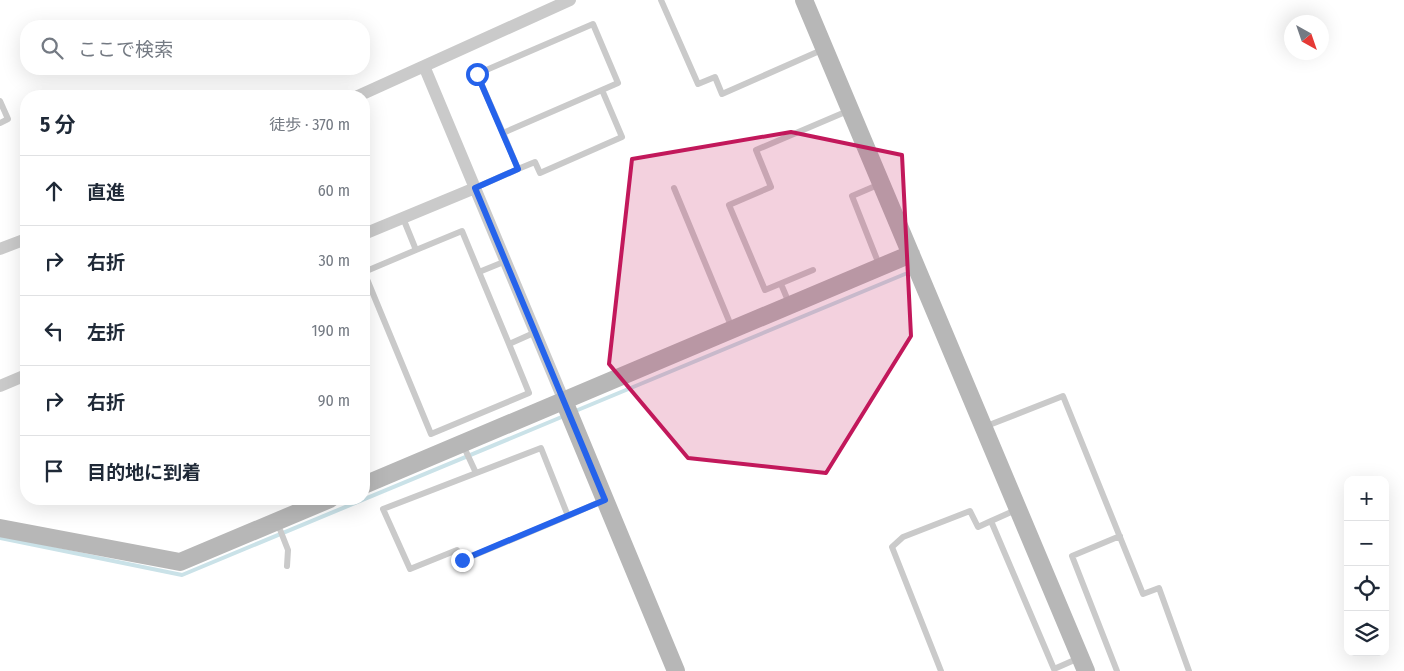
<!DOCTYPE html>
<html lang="ja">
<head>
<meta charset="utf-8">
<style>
	:root { --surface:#fff; --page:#f6f6f7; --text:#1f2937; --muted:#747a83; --line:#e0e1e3 }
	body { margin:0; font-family:"Fira Sans Condensed","Noto Sans JP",sans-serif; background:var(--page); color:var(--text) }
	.controls { position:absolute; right:15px; bottom:15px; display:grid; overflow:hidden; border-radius:10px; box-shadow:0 5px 20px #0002 }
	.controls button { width:45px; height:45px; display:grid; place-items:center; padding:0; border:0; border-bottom:1px solid var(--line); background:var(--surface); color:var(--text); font:25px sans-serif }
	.compass { position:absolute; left:1284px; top:15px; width:45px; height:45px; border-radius:50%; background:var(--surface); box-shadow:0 5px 20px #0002; rotate:140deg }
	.stop { position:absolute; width:15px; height:15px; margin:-11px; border:4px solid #2563eb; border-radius:50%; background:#fff }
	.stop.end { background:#2563eb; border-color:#fff; box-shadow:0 1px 5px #0008 }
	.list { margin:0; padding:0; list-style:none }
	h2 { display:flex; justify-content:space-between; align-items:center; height:65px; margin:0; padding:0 20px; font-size:21px }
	h2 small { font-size:16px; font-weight:400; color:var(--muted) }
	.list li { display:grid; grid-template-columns:32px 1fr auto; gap:15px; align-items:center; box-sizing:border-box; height:70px; padding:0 20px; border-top:1px solid var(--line) }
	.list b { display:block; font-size:19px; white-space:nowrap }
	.list em { font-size:16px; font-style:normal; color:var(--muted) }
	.icon { flex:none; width:28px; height:28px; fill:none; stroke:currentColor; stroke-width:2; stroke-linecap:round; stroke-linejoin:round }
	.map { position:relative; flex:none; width:1404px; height:671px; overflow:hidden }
	.search { position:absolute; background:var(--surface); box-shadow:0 5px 20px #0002; left:20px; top:20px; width:350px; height:55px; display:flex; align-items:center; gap:12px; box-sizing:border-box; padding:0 18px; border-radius:20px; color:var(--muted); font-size:19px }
	.panel { position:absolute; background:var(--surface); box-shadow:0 5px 20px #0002; left:20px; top:90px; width:350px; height:415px; border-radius:20px }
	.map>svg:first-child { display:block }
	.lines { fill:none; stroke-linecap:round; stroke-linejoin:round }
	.stream { stroke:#cae2e8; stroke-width:4 }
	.lane { stroke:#cacaca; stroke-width:6 }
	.street { stroke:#cacaca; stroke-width:12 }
	.secondary { stroke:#b7b7b7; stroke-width:18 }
	.route { stroke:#2563eb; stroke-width:6 }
	.marked { fill:#c2185b; fill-opacity:0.2; stroke:#c2185b; stroke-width:4; stroke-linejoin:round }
</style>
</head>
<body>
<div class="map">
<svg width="1404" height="671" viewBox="0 0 1404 671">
	<rect width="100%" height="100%" fill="#fff"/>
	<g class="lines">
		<!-- stream -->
		<path class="stream" d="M573 412 905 274
			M0 538 182 575 564 416"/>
		<!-- lane -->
		<path class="lane" d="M661 0 698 84 715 77 722 94 824 49
			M593 24 618 83 503 133 477 74Z
			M0 101 8 119 0 123
			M518 169 535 162 540 173 622 137 602 90
			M475 188 518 169 503 133
			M674 188 732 328
			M403 218 416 250 462 231 479 272
			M416 250 364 272 431 434 529 393 509 344
			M506 261 479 272 509 344 536 332
			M880 267 852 196 880 184
			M813 270 765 290 729 205 771 187 756 150 850 110
			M781 284 789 303
			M984 427 1063 396 1143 594 1159 588 1189 671
			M463 445 476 473
			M1018 509 991 521 1054 669 1079 658
			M568 516 463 560 457 550 410 569 383 509 541 448 568 516 604 500
			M277 522 288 550 287 566
			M941 671 892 547 903 537 970 511 978 527 991 521
			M1117 671 1072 556 1120 536"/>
		<!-- street -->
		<path class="street" d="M424 66 564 401
			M358 96 570 0
			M364 234 475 188
			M0 249 26 239
			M0 386 26 375"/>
		<!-- secondary -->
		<path class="secondary" d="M804 0 1086 671
			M564 401 676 671
			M364 485 911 254
			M0 528 180 562 330 499"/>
	</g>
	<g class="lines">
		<!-- route -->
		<path class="route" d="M462 560 605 500 475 188 518 169 477 74"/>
	</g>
	<!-- marked area -->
	<path class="marked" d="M791 132 902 155 911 336 826 473 688 458 609 364 632 159Z"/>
</svg>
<div class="controls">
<button>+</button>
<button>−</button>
<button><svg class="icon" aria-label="locate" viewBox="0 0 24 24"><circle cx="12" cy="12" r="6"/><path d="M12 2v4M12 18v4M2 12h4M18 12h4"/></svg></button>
<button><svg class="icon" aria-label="layers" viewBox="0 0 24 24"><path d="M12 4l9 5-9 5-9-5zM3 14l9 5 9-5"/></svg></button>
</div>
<svg class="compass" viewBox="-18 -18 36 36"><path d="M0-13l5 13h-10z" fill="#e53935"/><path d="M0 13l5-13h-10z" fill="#747a83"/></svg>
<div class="stop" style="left:477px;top:74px"></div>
<div class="stop end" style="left:462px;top:560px"></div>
<div class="search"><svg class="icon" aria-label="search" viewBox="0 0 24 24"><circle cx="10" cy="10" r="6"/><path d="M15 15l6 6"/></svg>ここで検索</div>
<section class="panel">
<h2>5 分<small>徒歩 · 370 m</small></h2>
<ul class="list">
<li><svg class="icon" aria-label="ahead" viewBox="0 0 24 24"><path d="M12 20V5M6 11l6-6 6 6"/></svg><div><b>直進</b></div><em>60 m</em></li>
<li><svg class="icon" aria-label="right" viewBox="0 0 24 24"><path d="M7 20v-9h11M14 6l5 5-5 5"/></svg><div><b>右折</b></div><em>30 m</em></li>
<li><svg class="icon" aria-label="left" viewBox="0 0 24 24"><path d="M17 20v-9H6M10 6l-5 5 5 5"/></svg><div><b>左折</b></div><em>190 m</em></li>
<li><svg class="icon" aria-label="right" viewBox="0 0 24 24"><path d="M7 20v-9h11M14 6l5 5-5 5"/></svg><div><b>右折</b></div><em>90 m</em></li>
<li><svg class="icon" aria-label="arrive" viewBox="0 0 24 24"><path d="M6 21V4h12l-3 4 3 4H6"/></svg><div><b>目的地に到着</b></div></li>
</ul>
</section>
</div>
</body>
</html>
